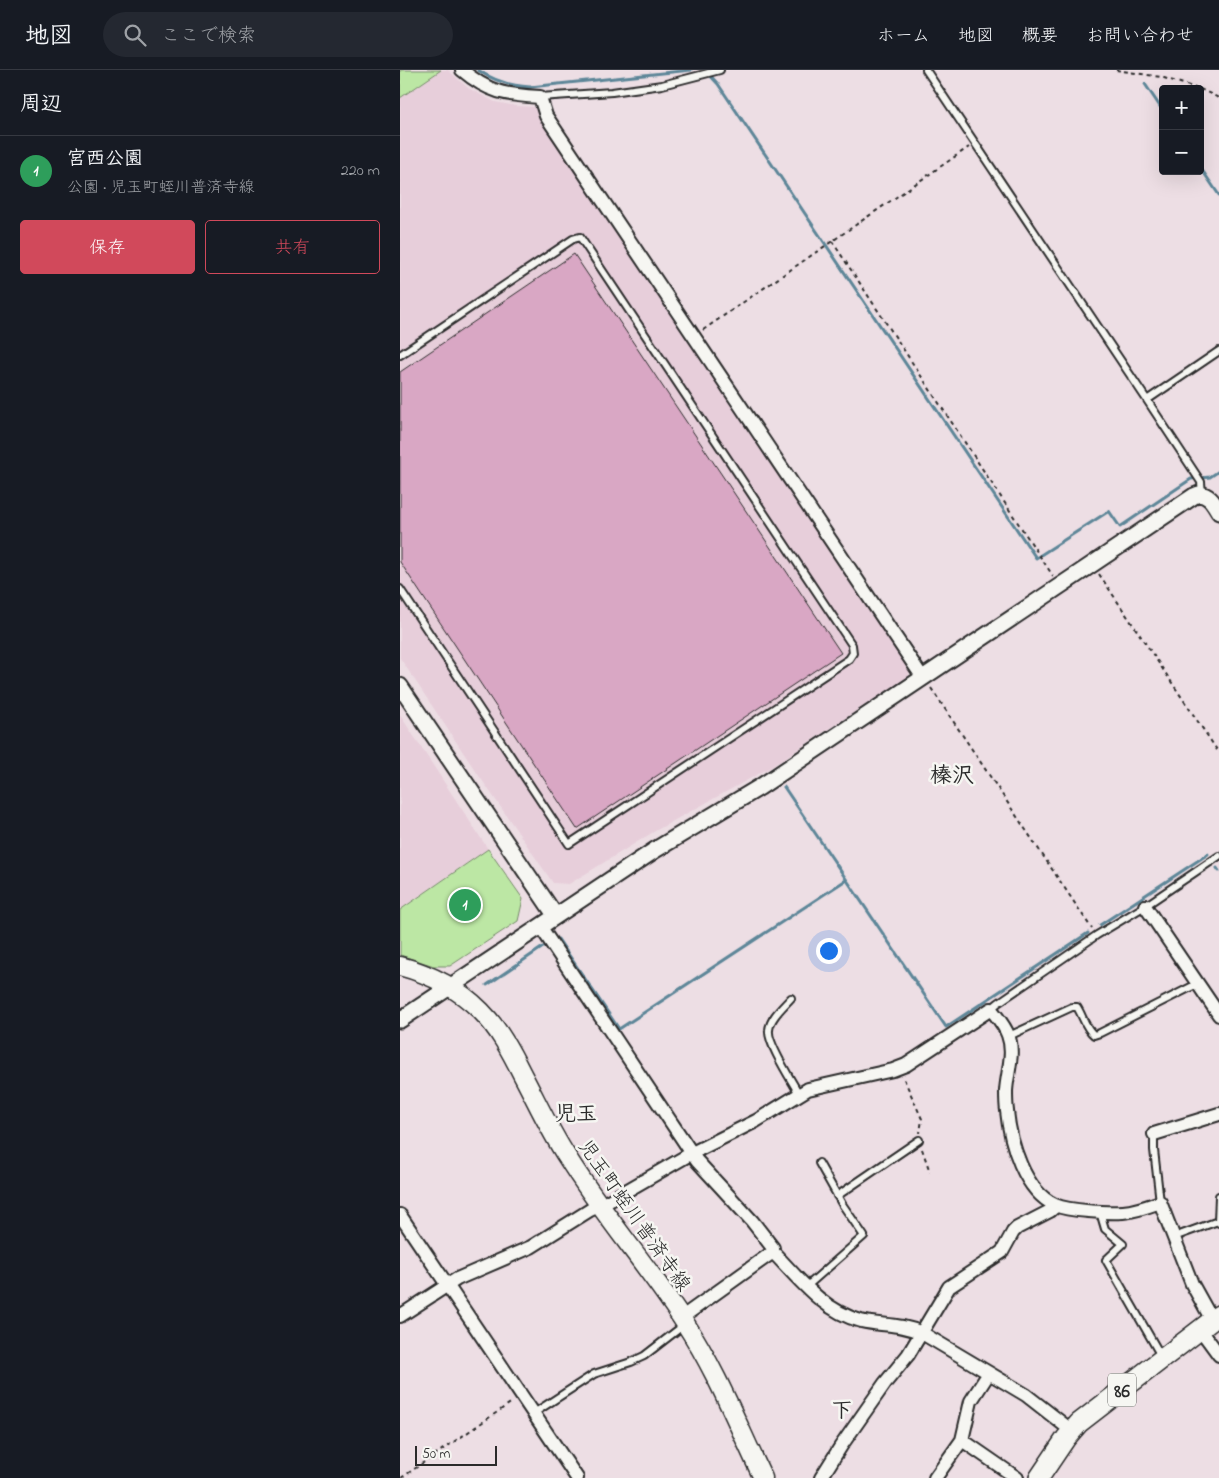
<!DOCTYPE html>
<html lang="ja">
<head>
<meta charset="utf-8">
<style>
	:root { --surface:#171b24; --page:#242831; --text:#f1f3f6; --muted:#9ea1a6; --line:#363941; --accent:#d1495b }
	body { margin:0; font-family:"Indie Flower","Klee One",sans-serif; background:var(--page); color:var(--text) }
	.controls { position:absolute; right:15px; top:15px; display:grid; overflow:hidden; border-radius:5px; box-shadow:0 5px 20px #0002 }
	.controls button { width:45px; height:45px; display:grid; place-items:center; padding:0; border:0; border-bottom:1px solid var(--line); background:var(--surface); color:var(--text); font:25px sans-serif }
	.scale { position:absolute; left:15px; bottom:12px; width:82px; box-sizing:border-box; padding-left:5px; border:2px solid #2b2b2b; border-top:0; font-size:14px; line-height:18px; white-space:nowrap; color:#2b2b2b; -webkit-text-stroke:4px #f6f6f2; paint-order:stroke }
	.you { position:absolute; left:428px; top:880px; width:18px; height:18px; margin:-12px; border:4px solid #fff; border-radius:50%; background:#1a73e8; box-shadow:0 0 0 8px #1a73e833 }
	.badge { display:grid; place-items:center; width:32px; height:32px; border-radius:50%; background:var(--accent); color:#fff; font-size:16px; font-weight:700 }
	.pin { position:absolute; translate:-50% -50%; border:2px solid #fff; box-shadow:0 1px 5px #0006 }
	.list { margin:0; padding:0; list-style:none }
	h2 { display:flex; justify-content:space-between; align-items:center; height:65px; margin:0; padding:0 20px; font-size:21px }
	h2 small { font-size:16px; font-weight:400; color:var(--muted) }
	.list li { display:grid; grid-template-columns:32px 1fr auto; gap:15px; align-items:center; box-sizing:border-box; height:70px; padding:0 20px; border-top:1px solid var(--line) }
	.list b { display:block; font-size:19px; white-space:nowrap }
	.list p { margin:0; font-size:16px; white-space:nowrap; color:var(--muted) }
	.list em { font-size:16px; font-style:normal; color:var(--muted) }
	.actions { display:flex; gap:10px; padding:15px 20px }
	.actions a { flex:1; padding:11px 0; border:1px solid var(--accent); border-radius:5px; text-align:center; font-size:18px; color:var(--accent) }
	.actions .main { background:var(--accent); color:#fff }
	.icon { flex:none; width:28px; height:28px; fill:none; stroke:currentColor; stroke-width:2; stroke-linecap:round; stroke-linejoin:round }
	.map { position:relative; flex:none; width:819px; height:1408px; overflow:hidden }
	header { display:flex; align-items:center; gap:30px; box-sizing:border-box; height:70px; padding:0 25px; background:var(--surface); border-bottom:1px solid var(--line) }
	header strong { font-size:24px }
	nav { display:flex; gap:28px; margin-inline-start:auto; font-size:18px }
	.search { width:350px; height:45px; background:var(--page); display:flex; align-items:center; gap:12px; box-sizing:border-box; padding:0 18px; border-radius:28px; color:var(--muted); font-size:19px }
	main { display:flex }
	aside { flex:1; background:var(--surface) }
	.map>svg:first-child { display:block }
	.built { fill:#e7ceda }
	.green { fill:#bce7a4; stroke:#748968 }
	.lines { fill:none; stroke-linecap:round; stroke-linejoin:round }
	.stream { stroke:#5d8698; stroke-width:3 }
	.building { fill:#d9a7c4; stroke:#2b2b2b }
	.service-casing { stroke:#2b2b2b; stroke-width:10 }
	.minor-casing { stroke:#2b2b2b; stroke-width:16 }
	.tertiary-casing { stroke:#2b2b2b; stroke-width:19 }
	.secondary-casing { stroke:#2b2b2b; stroke-width:21 }
	.primary-casing { stroke:#2b2b2b; stroke-width:22 }
	.path { stroke:#2b2b2b; stroke-width:2; stroke-dasharray:4 4; stroke-linecap:butt }
	.service { stroke:#f6f6f2; stroke-width:6 }
	.minor { stroke:#f6f6f2; stroke-width:12 }
	.tertiary { stroke:#f6f6f2; stroke-width:15 }
	.secondary { stroke:#f6f6f2; stroke-width:18 }
	.primary { stroke:#f6f6f2; stroke-width:19 }
	.labels { text-anchor:middle; stroke-width:5; stroke-linejoin:round; paint-order:stroke }
	.shield { fill:#f6f6f2; stroke:#686867; stroke-width:1 }
	.shield-label { font-size:19px; font-weight:bold; fill:#2b2b2b }
	.street-label { font-size:20px; fill:#2b2b2b; stroke:#f6f6f2 }
	.neighbourhood-label { font-size:21px; font-weight:bold; fill:#2b2b2b; stroke:#f6f6f2 }
	.quarter-label { font-size:22px; font-weight:bold; fill:#2b2b2b; stroke:#f6f6f2 }
</style>
</head>
<body>
<header>
<strong>地図</strong>
<div class="search"><svg class="icon" aria-label="search" viewBox="0 0 24 24"><circle cx="10" cy="10" r="6"/><path d="M15 15l6 6"/></svg>ここで検索</div>
<nav><a>ホーム</a><a>地図</a><a>概要</a><a>お問い合わせ</a></nav>
</header>
<main>
<aside>
<h2>周辺<small></small></h2>
<ul class="list">
<li><span class="badge" style="background:#2e9e5b">1</span><div><b>宮西公園</b><p>公園 · 児玉町蛭川普済寺線</p></div><em>220 m</em></li>
</ul>
<div class="actions"><a class="main">保存</a><a>共有</a></div>
</aside>
<div class="map">
<svg width="819" height="1408" viewBox="0 0 819 1408">
	<rect width="100%" height="100%" fill="#eddee4"/>
	<filter id="ink" filterUnits="userSpaceOnUse"><feTurbulence type="fractalNoise" baseFrequency=".02" numOctaves="2"/><feDisplacementMap in="SourceGraphic" scale="10" xChannelSelector="R" yChannelSelector="G"/><feConvolveMatrix kernelMatrix="1 2 1 2 8 2 1 2 1" color-interpolation-filters="sRGB"/></filter>
	<g filter="url(#ink)">
		<!-- built -->
		<path class="built" d="M41 0H48L68 18 95 32 116 36 134 37 509 598V606L371 697 255 761 169 814 153 813 73 697 0 588V28Z
			M0 645 88 779 0 840Z"/>
		<!-- green -->
		<path class="green" d="M0 0H41L0 28Z
			M88 779 123 829 118 851 50 896H34L0 885V840Z"/>
		<g class="lines">
			<!-- stream -->
			<path class="stream" d="M78 0C94 11 111 16 130 17L291 0
				M305 0 318 14 636 488 709 441 720 457 791 409 810 407 819 401
				M745 14 763 41
				M800 97 819 125
				M384 717 546 957 688 863
				M817 798 819 801
				M700 855 808 784
				M158 869 219 959 446 810
				M87 915 143 877"/>
		</g>
		<!-- building -->
		<path class="building" d="M174 184 441 583 177 759 0 492V302Z"/>
		<g class="lines">
			<!-- service casing -->
			<g class="service-casing">
				<path id="service" d="M526 0 747 330 801 412 802 424
					M140 27 212 22 262 15 320 0
					M0 285 173 169 180 167 452 575 453 583 449 589 169 774 0 519
					M747 330 819 281
					M391 928C383 937 370 948 369 960 367 973 392 1011 399 1024
					M591 939 598 933 697 865 745 836 819 786
					M609 966 672 937H677C683 946 685 958 694 965L700 963 797 914
					M754 1064V1080L760 1132
					M437 1126 519 1070
					M819 1126 818 1151 819 1153
					M700 1142 705 1159 723 1174 706 1190 761 1286
					M774 1167 818 1151
					M406 1217 464 1166 442 1134 419 1093
					M134 1343 194 1304 231 1292 244 1286 284 1255"/>
			</g>
			<!-- minor casing -->
			<g class="minor-casing">
				<path id="minor" d="M62 0C89 23 106 25 140 27L146 46 523 608
					M745 836 819 945
					M140 856 297 1091 352 1151 373 1178V1182C399 1209 423 1241 461 1251 482 1256 500 1253 522 1263L626 1325 672 1361
					M754 1064 819 1044
					M0 1145 177 1408
					M0 1246 57 1209 131 1177 190 1140 207 1132 292 1083 356 1051 408 1019 493 1000 506 995 591 939C597 947 605 956 608 965 615 983 607 1003 606 1021 606 1028 606 1034 607 1041 610 1072 624 1121 655 1135 669 1141 708 1143 723 1142 736 1141 749 1136 760 1132L792 1214 812 1250
					M281 1248 373 1182
					M800 1259 819 1285
					M589 1303 571 1331 562 1370 617 1408
					M421 1408 441 1376 485 1313 508 1285 549 1217 602 1182 613 1162 617 1158 650 1141 656 1136
					M535 1408 562 1370"/>
			</g>
			<!-- tertiary casing -->
			<g class="tertiary-casing">
				<path id="tertiary" d="M0 616 155 845
					M0 950 255 780 360 717 794 426 799 424C810 425 814 434 819 442"/>
			</g>
			<!-- secondary casing -->
			<g class="secondary-casing">
				<path id="secondary" d="M0 896C30 904 59 919 81 941 99 959 111 982 122 1004 137 1032 150 1061 167 1087 203 1145 248 1196 285 1253 317 1302 338 1356 363 1408"/>
			</g>
			<!-- primary casing -->
			<g class="primary-casing">
				<path id="primary" d="M639 1408 666 1368 679 1353 819 1245"/>
			</g>
			<!-- path -->
			<path class="path" d="M716 0 761 7 799 19
				M800 19 819 28
				M432 171 653 506
				M303 260 569 77
				M699 504 819 683
				M531 618 692 859
				M504 1009 522 1049 520 1063
				M522 1079 530 1102
				M1 1408 112 1332"/>
			<!-- service -->
			<use href="#service" class="service"/>
			<!-- minor -->
			<use href="#minor" class="minor"/>
			<!-- tertiary -->
			<use href="#tertiary" class="tertiary"/>
			<!-- secondary -->
			<use href="#secondary" class="secondary"/>
			<!-- primary -->
			<use href="#primary" class="primary"/>
		</g>
	</g>
	<g class="labels">
		<!-- shield labels -->
		<rect class="shield" x="708" y="1303.5" width="28" height="33" rx="4"/>
		<g class="shield-label">
			<text x="722" y="1327">86</text>
		</g>
		<!-- street labels -->
		<g class="street-label">
			<text transform="translate(235 1145) rotate(55)" y="7">児玉町蛭川普済寺線</text>
		</g>
		<!-- neighbourhood labels -->
		<g class="neighbourhood-label">
			<text x="176" y="1050">児玉</text>
			<text x="442" y="1347">下</text>
		</g>
		<!-- quarter labels -->
		<g class="quarter-label">
			<text x="552" y="712">榛沢</text>
		</g>
	</g>
</svg>
<div class="controls">
<button>+</button>
<button>−</button>
</div>
<div class="scale">50 m</div>
<div class="you"></div>
<div class="pin badge" style="left:65px;top:835px;background:#2e9e5b">1</div>
</div>
</main>
</body>
</html>
